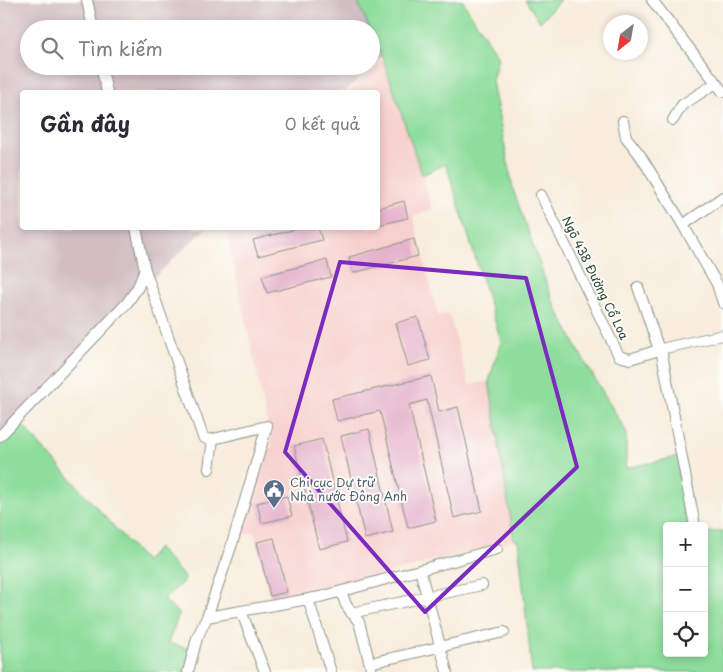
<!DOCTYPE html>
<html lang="vi">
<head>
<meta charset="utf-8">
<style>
	:root { --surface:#fff; --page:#f7f7f7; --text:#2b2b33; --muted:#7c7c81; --line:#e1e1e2 }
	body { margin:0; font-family:"Playpen Sans",sans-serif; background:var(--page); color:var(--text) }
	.controls { position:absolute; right:15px; bottom:15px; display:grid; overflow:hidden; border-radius:5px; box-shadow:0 2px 8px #0003 }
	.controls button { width:45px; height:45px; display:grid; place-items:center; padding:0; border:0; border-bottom:1px solid var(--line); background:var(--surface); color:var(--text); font:25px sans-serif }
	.compass { position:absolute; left:603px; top:15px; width:45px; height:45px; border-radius:50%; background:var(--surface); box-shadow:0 2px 8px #0003; rotate:211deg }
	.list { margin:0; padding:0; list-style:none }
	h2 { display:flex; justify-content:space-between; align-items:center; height:65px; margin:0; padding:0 20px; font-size:21px }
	h2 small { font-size:16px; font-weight:400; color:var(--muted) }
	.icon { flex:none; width:28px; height:28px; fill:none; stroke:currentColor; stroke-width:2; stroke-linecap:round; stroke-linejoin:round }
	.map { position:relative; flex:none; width:723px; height:672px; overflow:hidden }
	.search { position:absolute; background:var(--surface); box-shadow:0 2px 8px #0003; left:20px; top:20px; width:360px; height:55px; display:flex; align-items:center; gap:12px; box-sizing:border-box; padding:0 18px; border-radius:28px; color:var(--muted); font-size:19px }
	.panel { position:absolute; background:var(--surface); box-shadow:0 2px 8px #0003; left:20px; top:90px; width:360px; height:140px; border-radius:5px }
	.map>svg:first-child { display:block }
	.built { fill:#f7d0cd }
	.industrial { fill:#d2bec3 }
	.green { fill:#8edd9c; stroke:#568d68 }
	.building { fill:#e5b3cc }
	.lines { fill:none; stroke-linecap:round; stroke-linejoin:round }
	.minor-casing { stroke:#8c9488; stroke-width:12 }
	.minor { stroke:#fff; stroke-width:10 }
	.marked { fill:none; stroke:#7b2cbf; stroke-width:4; stroke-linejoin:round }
	.labels { text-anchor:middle; stroke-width:4; stroke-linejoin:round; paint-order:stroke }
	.street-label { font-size:12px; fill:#1f3d34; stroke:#fdfcf7 }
	.service-label { font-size:12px; fill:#4e5e75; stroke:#fdfcf7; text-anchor:start }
</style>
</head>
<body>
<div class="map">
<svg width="723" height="672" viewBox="0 0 723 672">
	<rect width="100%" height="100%" fill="#fdfcf7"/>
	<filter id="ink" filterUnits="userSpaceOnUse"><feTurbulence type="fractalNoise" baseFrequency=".02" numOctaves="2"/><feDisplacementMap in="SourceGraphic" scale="10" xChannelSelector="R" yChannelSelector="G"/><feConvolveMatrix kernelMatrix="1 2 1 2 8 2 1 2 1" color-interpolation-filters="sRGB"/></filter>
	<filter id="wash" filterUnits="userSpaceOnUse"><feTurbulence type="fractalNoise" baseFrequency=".0096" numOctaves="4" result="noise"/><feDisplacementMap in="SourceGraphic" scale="20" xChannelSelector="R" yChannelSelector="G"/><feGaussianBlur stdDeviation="1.12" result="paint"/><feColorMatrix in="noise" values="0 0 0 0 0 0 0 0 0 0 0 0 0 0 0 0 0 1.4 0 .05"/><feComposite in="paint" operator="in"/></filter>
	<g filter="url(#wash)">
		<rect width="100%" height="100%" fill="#f8ecdb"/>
		<!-- built -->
		<path class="built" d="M383 59 433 209 413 217 438 315 449 314 469 385 489 381 514 540 323 590 272 602 254 532 239 536 263 455 272 445 226 228H378V92H349Z"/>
		<!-- industrial -->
		<path class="industrial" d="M0 0H357L370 29H29V66H371V32L382 56 345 92H22V228H206L127 303 0 436Z"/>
		<!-- green -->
		<path class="green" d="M357 0H462L498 57 492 81 513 189 552 299 583 359 626 431V468L682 456 695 526H667V653H704V533L723 531V672H532L518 540H514L489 381 501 341 446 164 422 175 383 59Z
			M525 0H560L540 22Z
			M16 418 145 561 158 548 186 579 164 599 179 614 168 643 194 650 186 672H0V436Z"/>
		<g id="blocks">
			<!-- building -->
			<path class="building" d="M404 201 408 218 378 225V208Z
				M300 228H318L322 240 258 256 253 240Z
				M414 239 418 256 353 273 349 257Z
				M327 260 331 277 267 293 262 276Z
				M418 317 430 360 408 366 396 323Z
				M431 376 439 412 458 407 482 511 454 518 427 400 409 405 436 521 408 528 380 411 337 421 332 399Z
				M369 429 393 532 365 539 341 436Z
				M322 439 347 542 319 549 294 446Z
				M287 496 292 516 262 523 257 503Z
				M274 538 287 592 270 596 257 542Z"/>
		</g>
	</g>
	<g filter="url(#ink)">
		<use href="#blocks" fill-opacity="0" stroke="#8c9488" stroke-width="1"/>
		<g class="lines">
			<!-- minor casing -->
			<g class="minor-casing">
				<path id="minor" d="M87 0 93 29
					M652 0 723 92
					M101 66 107 92
					M673 120 682 105 716 83
					M623 121 626 137 640 155 683 225 717 284 723 303
					M541 195 619 356 630 359 665 348 723 335
					M683 225 723 197
					M136 228 145 270 203 437 209 440 267 426 232 544 207 617 197 638 188 672
					M638 287 659 350
					M661 349 695 526
					M0 436 127 303 138 287 145 270
					M209 469 213 439
					M420 570 447 672
					M341 591 346 605 359 622 372 672
					M308 599 331 672
					M241 611 265 672
					M351 613 482 585
					M207 617 320 597 497 549
					M370 663 504 632"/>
			</g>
			<!-- minor -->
			<use href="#minor" class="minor"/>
		</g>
	</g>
	<!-- marked area -->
	<path class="marked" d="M340 262 526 278 577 467 425 612 285 452Z"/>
	<!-- icons -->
	<defs>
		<g id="civic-pin" transform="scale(1.125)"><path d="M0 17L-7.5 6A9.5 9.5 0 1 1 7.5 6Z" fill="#5c6f8a" stroke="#fdfcf7"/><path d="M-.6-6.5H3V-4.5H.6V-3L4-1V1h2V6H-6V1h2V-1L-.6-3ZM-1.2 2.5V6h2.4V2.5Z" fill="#fff"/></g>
	</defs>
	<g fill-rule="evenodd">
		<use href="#civic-pin" x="274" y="490"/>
	</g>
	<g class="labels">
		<!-- street labels -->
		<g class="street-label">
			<text transform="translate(595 278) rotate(64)" y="4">Ngõ 438 Đường Cổ Loa</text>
		</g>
		<!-- service labels -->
		<g class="service-label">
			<text x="290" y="487">Chi cục Dự trữ<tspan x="290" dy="14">Nhà nước Đông Anh</tspan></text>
		</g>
	</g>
</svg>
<div class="controls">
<button>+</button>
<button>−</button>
<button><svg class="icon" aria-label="locate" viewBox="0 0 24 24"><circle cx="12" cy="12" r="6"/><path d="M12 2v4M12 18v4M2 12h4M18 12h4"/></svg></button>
</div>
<svg class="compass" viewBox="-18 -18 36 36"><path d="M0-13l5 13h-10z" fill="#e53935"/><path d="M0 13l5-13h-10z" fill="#7c7c81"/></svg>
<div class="search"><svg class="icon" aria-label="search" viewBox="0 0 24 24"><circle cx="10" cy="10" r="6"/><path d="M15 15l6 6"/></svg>Tìm kiếm</div>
<section class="panel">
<h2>Gần đây<small>0 kết quả</small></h2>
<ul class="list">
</ul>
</section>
</div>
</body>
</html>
